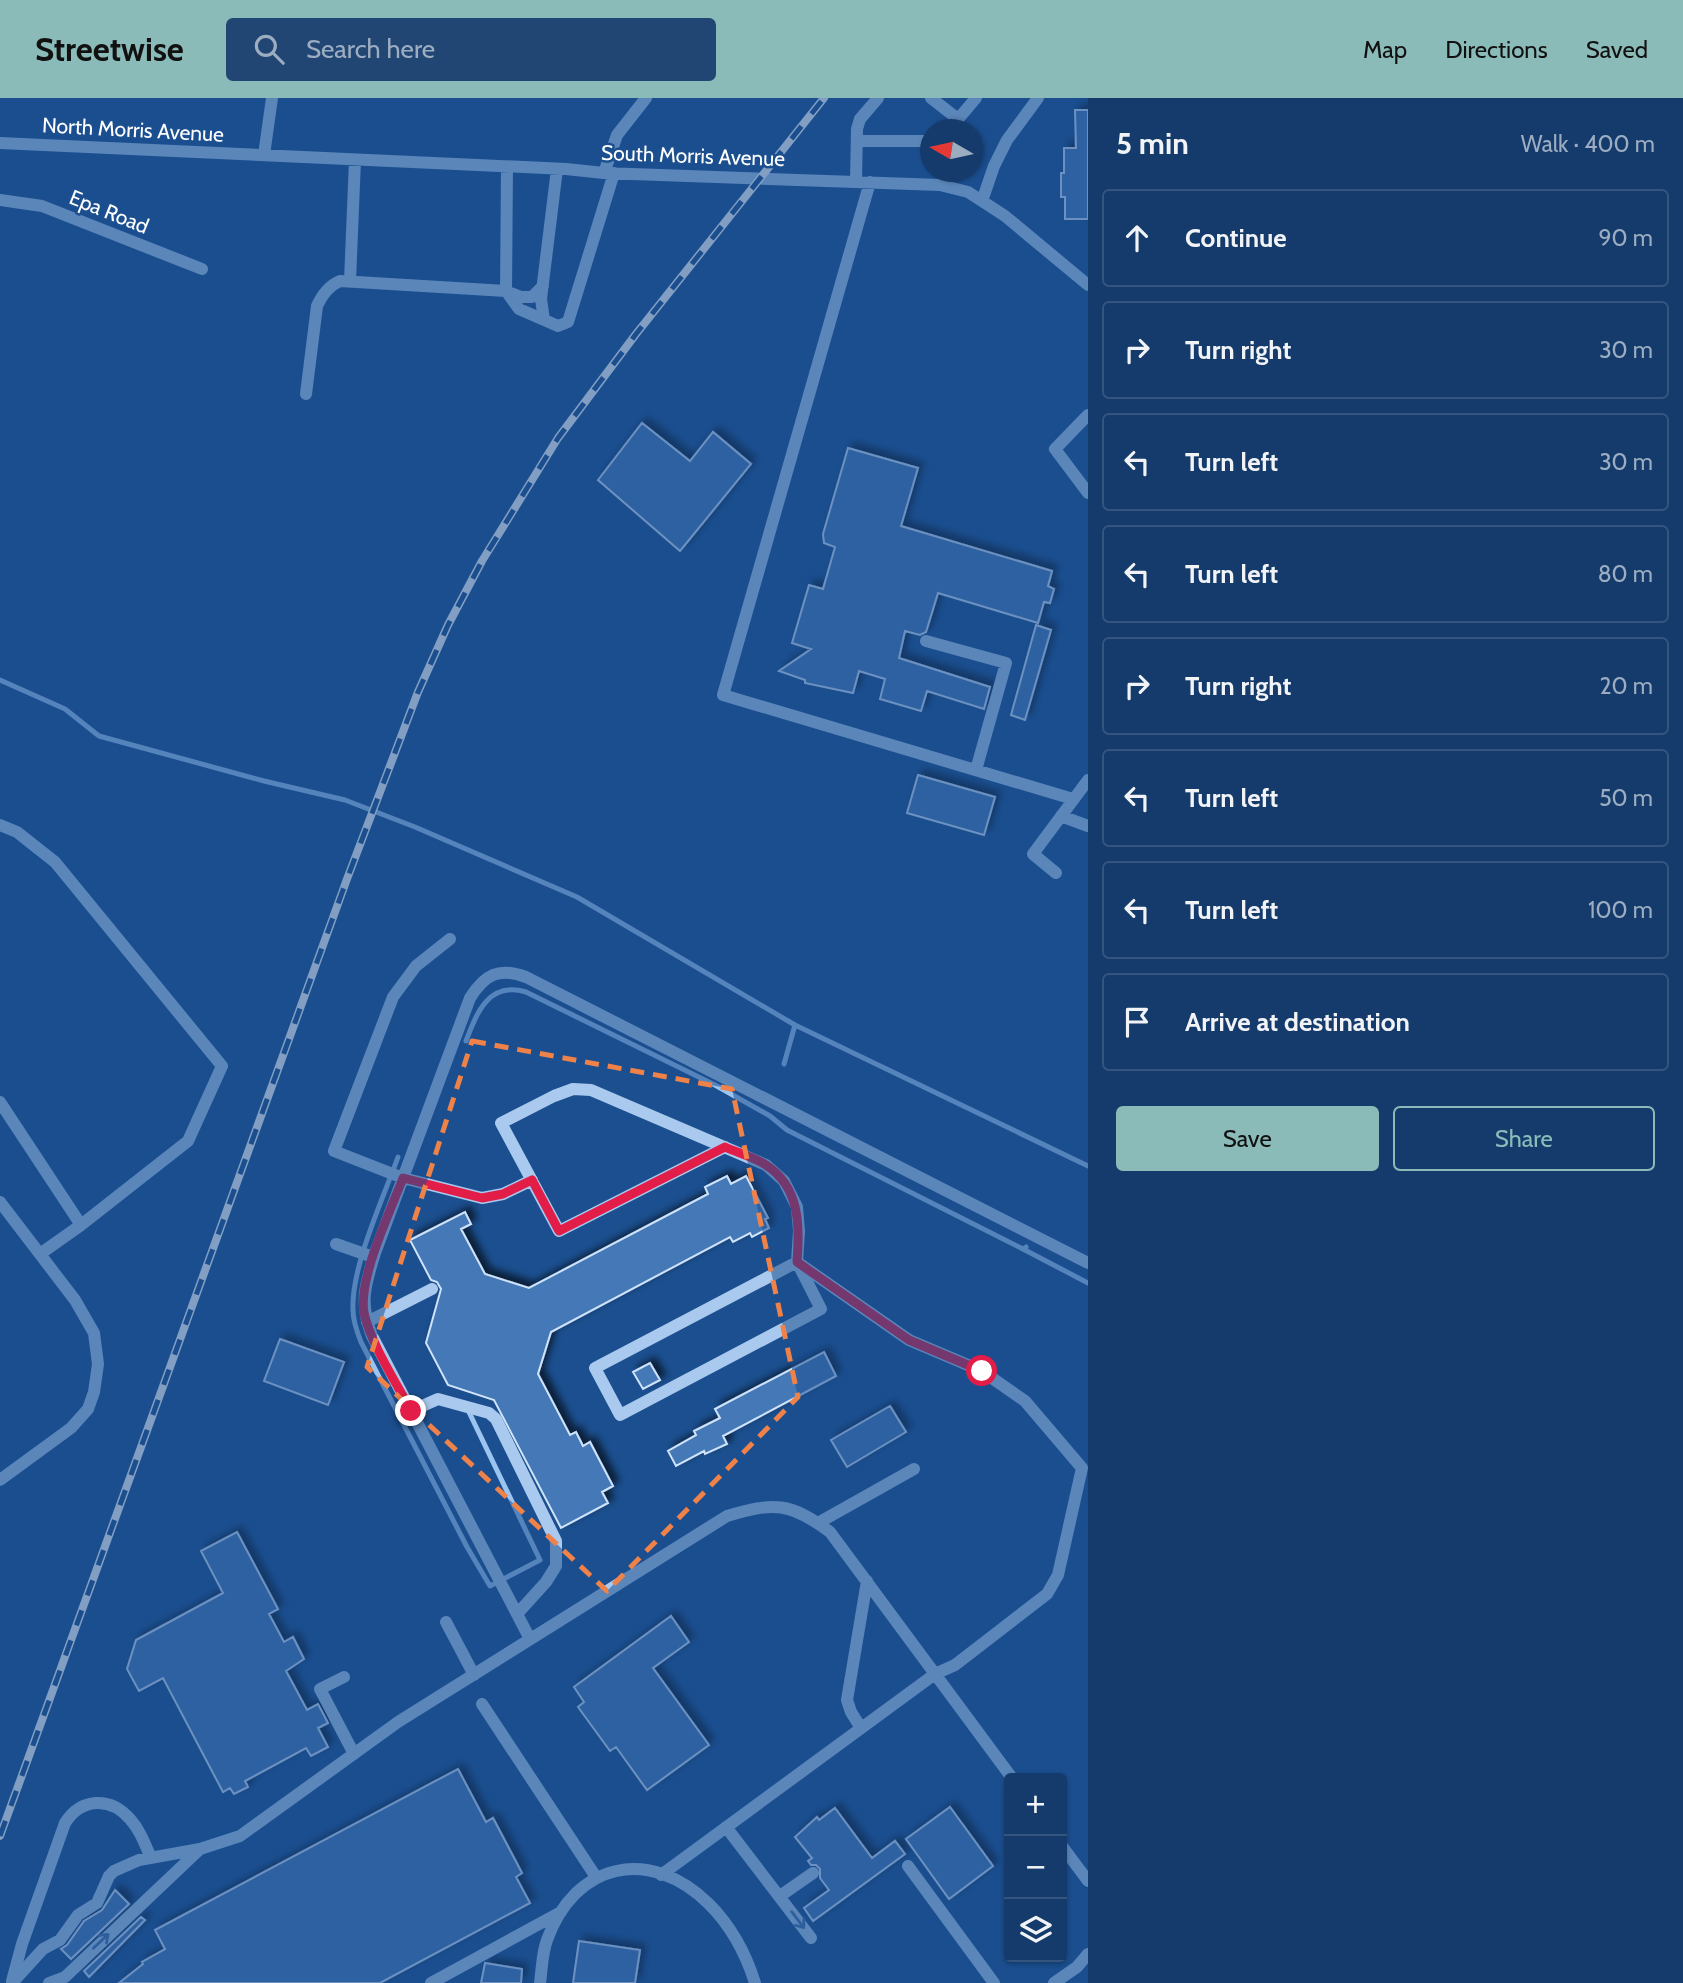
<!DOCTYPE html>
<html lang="en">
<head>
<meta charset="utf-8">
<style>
	:root { --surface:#143b6b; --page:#214673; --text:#f1f3f6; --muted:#9dadc1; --line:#33557e; --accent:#8bbbb9 }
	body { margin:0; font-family:Cabin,sans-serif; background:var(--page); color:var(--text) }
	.controls { position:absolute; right:21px; bottom:21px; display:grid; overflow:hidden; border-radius:7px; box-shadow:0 2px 5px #0004 }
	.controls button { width:63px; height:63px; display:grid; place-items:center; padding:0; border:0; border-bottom:2px solid var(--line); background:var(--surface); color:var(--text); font:35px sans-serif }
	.compass { position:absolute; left:920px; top:21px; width:63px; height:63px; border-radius:50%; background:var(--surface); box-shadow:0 2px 5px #0004; rotate:279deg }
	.stop { position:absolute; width:21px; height:21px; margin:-16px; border:5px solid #e11d48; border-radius:50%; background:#fff }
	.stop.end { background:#e11d48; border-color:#fff; box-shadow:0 2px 7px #0008 }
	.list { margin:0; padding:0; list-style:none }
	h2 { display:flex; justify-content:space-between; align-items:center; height:91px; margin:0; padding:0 28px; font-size:30px }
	h2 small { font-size:23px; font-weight:400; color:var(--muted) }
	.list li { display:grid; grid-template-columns:46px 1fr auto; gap:21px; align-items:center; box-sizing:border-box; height:98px; margin:0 14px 14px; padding:0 14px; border:2px solid var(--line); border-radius:7px }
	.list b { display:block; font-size:26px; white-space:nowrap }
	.list em { font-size:23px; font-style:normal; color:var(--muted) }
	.actions { display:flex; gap:14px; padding:21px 28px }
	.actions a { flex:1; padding:16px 0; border:2px solid var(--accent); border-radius:7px; text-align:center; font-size:24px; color:var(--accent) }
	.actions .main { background:var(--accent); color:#111 }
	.icon { flex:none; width:38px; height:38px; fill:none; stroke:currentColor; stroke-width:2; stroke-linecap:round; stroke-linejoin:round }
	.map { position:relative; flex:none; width:1088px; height:1885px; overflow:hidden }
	header { display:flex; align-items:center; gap:42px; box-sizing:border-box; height:98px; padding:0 35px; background:var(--accent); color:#111 }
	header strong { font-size:33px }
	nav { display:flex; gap:38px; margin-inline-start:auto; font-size:24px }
	.search { width:490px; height:63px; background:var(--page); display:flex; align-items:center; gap:18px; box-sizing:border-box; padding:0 24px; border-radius:7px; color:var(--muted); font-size:26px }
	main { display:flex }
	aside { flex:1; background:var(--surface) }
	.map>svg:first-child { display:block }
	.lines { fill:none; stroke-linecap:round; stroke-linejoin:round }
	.stream { stroke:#9cc4f0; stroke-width:5 }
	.building { fill:#4478b7; stroke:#cfe3fa; stroke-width:2; filter:url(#shadow) }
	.minor { stroke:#a9c9ee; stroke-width:12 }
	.rail-casing { stroke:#fff; stroke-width:8 }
	.rail { stroke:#1b4f8f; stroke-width:5; stroke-dasharray:16; stroke-linecap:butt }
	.oneway { stroke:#4674ac }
	.route { stroke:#e11d48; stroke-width:9 }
	.marked { fill:none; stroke:#ee8249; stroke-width:5; stroke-dasharray:14 9; stroke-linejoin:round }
	.labels { text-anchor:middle; stroke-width:5; stroke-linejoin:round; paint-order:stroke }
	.street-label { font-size:21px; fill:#fff; stroke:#1b4f8f }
</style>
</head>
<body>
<header>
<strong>Streetwise</strong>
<div class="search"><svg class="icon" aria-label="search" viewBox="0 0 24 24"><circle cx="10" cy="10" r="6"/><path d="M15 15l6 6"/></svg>Search here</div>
<nav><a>Map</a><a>Directions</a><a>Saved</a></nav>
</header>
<main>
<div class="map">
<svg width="1088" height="1885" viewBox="0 0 1088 1885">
	<defs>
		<filter id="shadow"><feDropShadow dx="5.5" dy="-5.5" stdDeviation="3.5" flood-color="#0009"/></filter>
	</defs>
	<rect width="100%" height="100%" fill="#1b4f8f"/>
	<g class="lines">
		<!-- stream -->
		<path class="stream" d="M0 582 65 611 99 638 264 683 345 702 415 729 577 799 795 927 1088 1068
			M466 943C477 914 489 883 526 894L715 987 770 1018 787 1032 1023 1151
			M784 966 795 927
			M398 1059C383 1101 351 1169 353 1212 353 1223 357 1234 361 1244L467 1449 490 1488 540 1462 468 1312
			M1026 1149 1023 1151 1088 1185"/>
	</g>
	<!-- building -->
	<path class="building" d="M1075 12H1088V121H1065V99H1061V75H1064V50H1076Z
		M642 325 690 363 713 334 751 366 680 453 598 382Z
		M848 350 918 370 901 428 1052 473 1048 488 1054 491 1050 505 1044 504 1038 525 938 495 926 534 920 537 905 533 899 560 990 589 984 611 927 593 921 613 880 601 885 581 859 573 853 595 805 585V582L779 573 811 551 792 545 809 487 823 491 835 449 824 445 823 436Z
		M1036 527 1051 532 1025 622 1011 617Z
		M918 677 995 699 984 737 907 715Z
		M727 1078 731 1086 746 1078 768 1120 765 1121 769 1130 752 1139 750 1135 733 1144 730 1139 551 1234 538 1276 570 1337 576 1334 583 1348 590 1344 613 1388 602 1394 608 1405 561 1430 494 1302 448 1287 426 1245 441 1191 437 1184 431 1182 410 1142 465 1114 471 1126 461 1131 485 1176 529 1190 708 1096 705 1089Z
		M280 1241 344 1264 328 1307 264 1283Z
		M824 1254 836 1278 723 1338 727 1346 705 1356 704 1353 676 1368 668 1353 696 1337 694 1333 720 1320 715 1311Z
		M650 1265 660 1282 643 1291 633 1274Z
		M890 1308 906 1334 847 1369 831 1342Z
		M237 1434 278 1511 269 1516 284 1544 293 1539 304 1561 286 1573 307 1612 318 1606 328 1625 318 1630 328 1649 311 1658 306 1650 245 1683 248 1689 234 1696 230 1690 223 1694 163 1580 139 1593 127 1571 136 1542 223 1495 201 1453Z
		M671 1518 689 1544 653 1570 709 1647 647 1692 616 1649 610 1653 578 1609 584 1604 574 1589Z
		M458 1671 486 1724 493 1720 522 1775 516 1779 530 1805 380 1885H119L143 1866 142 1864 165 1851 155 1832Z
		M950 1709 993 1768 949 1801 906 1741Z
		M835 1710 872 1760 895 1743 905 1756 813 1823 804 1810 829 1792 820 1780V1771L816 1767H811L808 1763 812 1760 795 1739 817 1719 819 1722Z
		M115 1792 129 1806 71 1861 61 1851 67 1847 84 1823 102 1812Z
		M141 1819 145 1822 89 1879 84 1873Z
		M579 1843 640 1852 635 1885H573Z
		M485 1865 522 1871 521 1885H481Z"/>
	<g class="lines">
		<!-- minor -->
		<path class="minor" d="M931 0 958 21
			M949 32 976 0
			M857 43H930
			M0 45 566 71 604 75 940 87 968 94 982 103 1005 118 1088 187
			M264 57 272 0
			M507 69 506 193 521 199H532L543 188
			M604 75 617 37 646 0
			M856 83 857 31 860 21 878 0
			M870 84 723 597 1073 701
			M0 102 42 108 202 171
			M982 103 994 68 1007 42 1038 0
			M350 183 355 62
			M544 222 541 201 557 71
			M306 296 317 208C322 197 328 188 340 183L506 193 519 211 558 228 568 224 614 75
			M1088 317 1055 351 1088 395
			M926 543 1006 565 976 672
			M1061 718 1088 728
			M0 727 17 734 55 764 222 968 188 1043 81 1127
			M1056 775 1033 756 1088 682
			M450 841 416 868 393 899 334 1053 403 1080 482 1100 503 1096 532 1082
			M0 1004 81 1127 40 1156
			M0 1104 75 1202 94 1235 98 1266 94 1294 88 1311 71 1330 0 1382
			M336 1146 373 1159
			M797 1164 821 1211 620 1317 595 1270Z
			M367 1224 432 1191
			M411 1313 438 1301 489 1315 496 1321 556 1443V1468L546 1484 517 1516
			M818 1425 914 1371
			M446 1524 474 1577
			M530 1541 372 1238C359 1205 365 1187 375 1155L470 900C485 876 499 869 526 879L1088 1165
			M344 1579 320 1591 354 1656
			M482 1606 596 1779
			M861 1630 851 1614 847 1602 867 1483
			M726 1729 811 1840
			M1062 1748 1088 1783
			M908 1768 994 1885
			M661 1777 935 1576 955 1567 1047 1496 1058 1477 1082 1370 1025 1303 982 1273 909 1242 797 1164 799 1133 797 1109 784 1083 766 1067 591 992 573 991 554 998 501 1025 559 1133 725 1049
			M780 1798 813 1775
			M12 1883 22 1846 65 1725C81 1700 110 1698 130 1721 140 1732 145 1746 151 1760
			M12 1885 43 1851 60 1842 78 1817 97 1805 109 1778 114 1773 139 1762 200 1751 240 1738 398 1624 727 1418C774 1404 790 1404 830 1434L1012 1680
			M49 1885 65 1879 199 1752
			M431 1885 561 1814
			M540 1885C542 1871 542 1855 547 1842 575 1764 650 1748 709 1806 731 1828 746 1856 755 1885
			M1054 1885 1077 1869 1088 1856"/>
		<!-- rail casing -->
		<g class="rail-casing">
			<path id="rail" d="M0 1738 347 781 418 594 448 527 482 463 558 340 636 236 824 0"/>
		</g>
		<!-- rail -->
		<use href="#rail" class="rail"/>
	</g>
	<!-- one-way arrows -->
	<defs><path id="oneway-shaft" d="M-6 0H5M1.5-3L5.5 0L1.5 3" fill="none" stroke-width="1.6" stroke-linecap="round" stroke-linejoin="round" transform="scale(1.75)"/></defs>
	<g class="oneway">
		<use href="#oneway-shaft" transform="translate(798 1822) rotate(53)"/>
		<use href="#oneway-shaft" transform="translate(101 1843) rotate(-43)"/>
	</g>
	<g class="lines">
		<!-- route -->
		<path class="route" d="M411 1313C397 1286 370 1244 364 1215 358 1180 390 1114 403 1080L482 1100 503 1096 532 1082 559 1133 725 1049C738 1055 754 1059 766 1067 800 1089 800 1128 797 1164L909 1242 982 1273"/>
	</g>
	<!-- marked area -->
	<path d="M0 0H1088V1885H0ZM472 943 732 991 798 1299 607 1493 367 1269Z" fill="#1b4f8f" fill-opacity=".55" fill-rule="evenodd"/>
	<path class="marked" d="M472 943 732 991 798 1299 607 1493 367 1269Z"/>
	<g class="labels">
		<!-- street labels -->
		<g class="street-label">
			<text transform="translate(133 32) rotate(3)" y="7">North Morris Avenue</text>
			<text transform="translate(693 58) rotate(2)" y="7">South Morris Avenue</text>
			<text transform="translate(109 114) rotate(22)" y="7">Epa Road</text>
		</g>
	</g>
</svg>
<div class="controls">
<button>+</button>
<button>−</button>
<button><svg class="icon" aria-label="layers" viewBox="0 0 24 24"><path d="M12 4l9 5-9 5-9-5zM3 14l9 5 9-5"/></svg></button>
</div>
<svg class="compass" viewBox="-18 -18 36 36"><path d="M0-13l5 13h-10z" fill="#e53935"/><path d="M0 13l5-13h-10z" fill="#9dadc1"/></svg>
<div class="stop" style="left:982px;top:1273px"></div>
<div class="stop end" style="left:411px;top:1313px"></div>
</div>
<aside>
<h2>5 min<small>Walk · 400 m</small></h2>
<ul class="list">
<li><svg class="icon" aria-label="ahead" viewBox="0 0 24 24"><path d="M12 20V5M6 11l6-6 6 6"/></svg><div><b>Continue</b></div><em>90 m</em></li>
<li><svg class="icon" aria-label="right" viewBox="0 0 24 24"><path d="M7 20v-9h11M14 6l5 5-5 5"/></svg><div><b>Turn right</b></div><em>30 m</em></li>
<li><svg class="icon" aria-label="left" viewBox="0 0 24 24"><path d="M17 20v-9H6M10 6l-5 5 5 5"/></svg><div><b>Turn left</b></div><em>30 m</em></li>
<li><svg class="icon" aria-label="left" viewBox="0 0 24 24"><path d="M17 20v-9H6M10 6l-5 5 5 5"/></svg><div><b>Turn left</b></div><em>80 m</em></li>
<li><svg class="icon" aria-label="right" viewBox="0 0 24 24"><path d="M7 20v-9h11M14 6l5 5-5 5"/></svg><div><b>Turn right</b></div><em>20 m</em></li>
<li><svg class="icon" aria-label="left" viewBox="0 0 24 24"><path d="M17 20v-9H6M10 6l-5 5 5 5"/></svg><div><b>Turn left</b></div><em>50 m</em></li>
<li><svg class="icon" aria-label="left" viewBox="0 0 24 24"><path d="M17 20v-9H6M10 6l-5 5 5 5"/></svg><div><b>Turn left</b></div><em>100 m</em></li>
<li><svg class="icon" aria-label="arrive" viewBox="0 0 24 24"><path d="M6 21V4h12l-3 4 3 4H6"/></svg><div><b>Arrive at destination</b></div></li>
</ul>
<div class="actions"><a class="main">Save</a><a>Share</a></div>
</aside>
</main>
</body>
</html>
